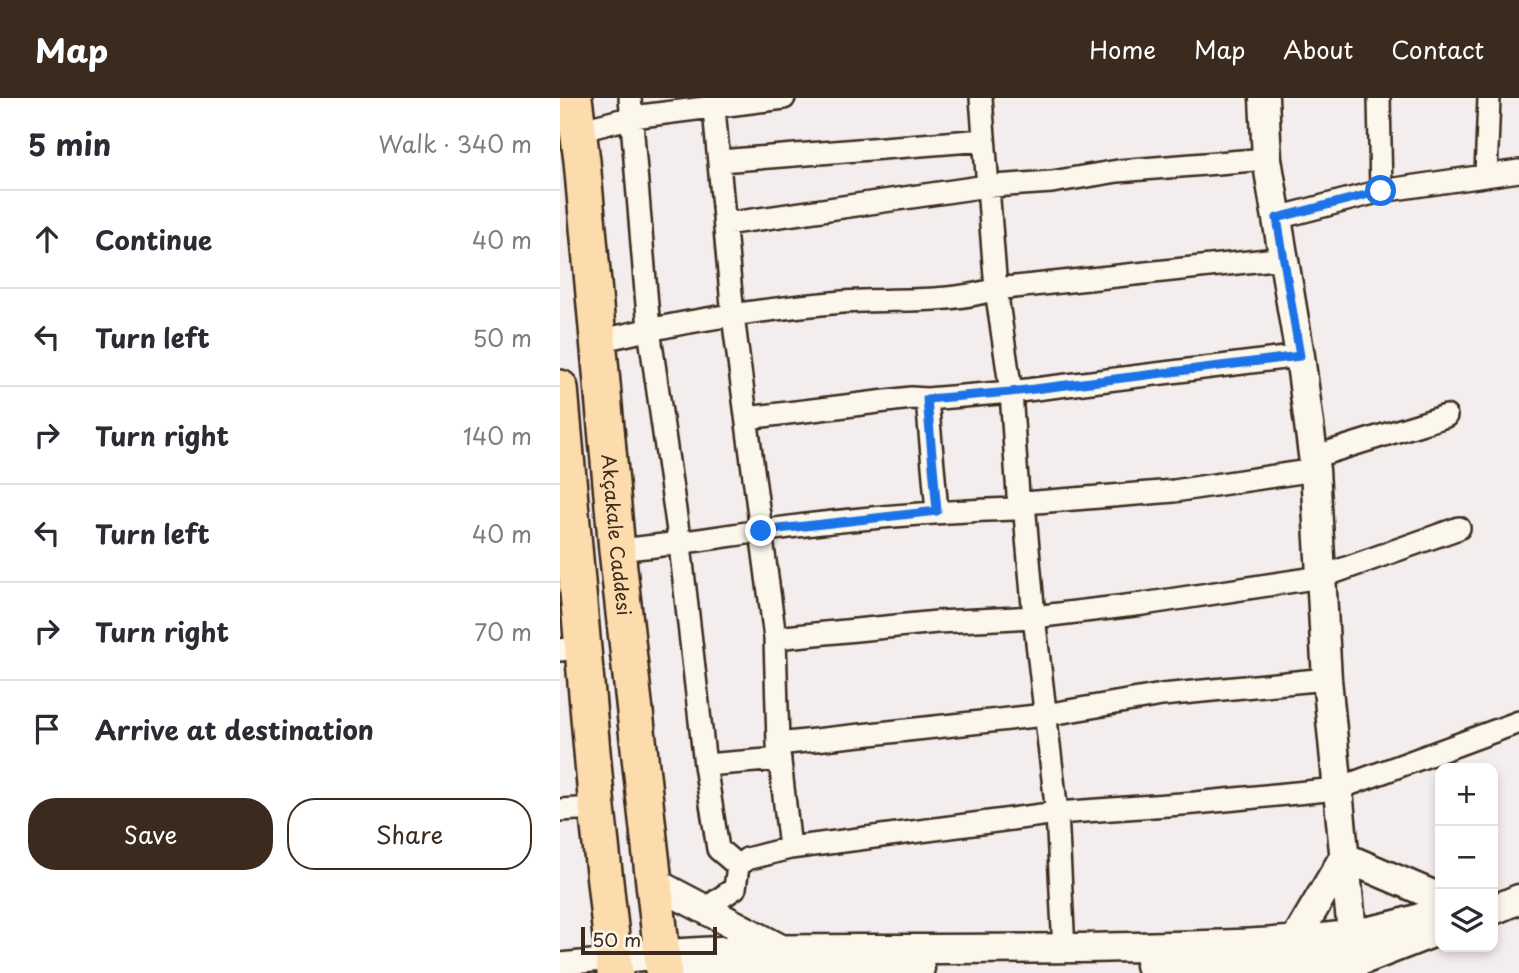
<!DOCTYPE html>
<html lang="en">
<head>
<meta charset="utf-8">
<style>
	:root { --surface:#fff; --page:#f7f7f7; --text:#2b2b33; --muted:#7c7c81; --line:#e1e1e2; --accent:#3b2a1e }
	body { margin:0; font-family:"Playpen Sans",sans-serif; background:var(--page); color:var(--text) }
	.controls { position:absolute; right:21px; bottom:21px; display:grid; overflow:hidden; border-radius:14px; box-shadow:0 4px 10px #0003 }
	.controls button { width:63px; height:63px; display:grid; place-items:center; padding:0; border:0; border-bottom:2px solid var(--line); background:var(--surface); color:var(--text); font:35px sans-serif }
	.scale { position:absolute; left:21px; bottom:18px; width:136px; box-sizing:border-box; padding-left:7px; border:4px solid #3b2a1e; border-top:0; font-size:19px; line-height:24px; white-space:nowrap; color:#3b2a1e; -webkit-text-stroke:5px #fbf7ec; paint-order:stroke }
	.stop { position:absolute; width:21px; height:21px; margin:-16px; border:5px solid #1a73e8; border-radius:50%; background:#fff }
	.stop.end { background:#1a73e8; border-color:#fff; box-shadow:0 2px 7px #0008 }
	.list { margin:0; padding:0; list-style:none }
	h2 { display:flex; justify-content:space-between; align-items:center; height:91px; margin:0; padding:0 28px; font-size:30px }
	h2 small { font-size:23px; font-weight:400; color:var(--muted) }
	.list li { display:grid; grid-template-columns:46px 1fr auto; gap:21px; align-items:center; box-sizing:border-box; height:98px; padding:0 28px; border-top:2px solid var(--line) }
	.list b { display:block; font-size:26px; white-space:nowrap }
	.list em { font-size:23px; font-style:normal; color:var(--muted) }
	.actions { display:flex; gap:14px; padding:21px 28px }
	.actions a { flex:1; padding:16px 0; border:2px solid var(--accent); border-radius:28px; text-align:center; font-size:24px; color:var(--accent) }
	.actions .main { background:var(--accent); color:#fff }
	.icon { flex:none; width:38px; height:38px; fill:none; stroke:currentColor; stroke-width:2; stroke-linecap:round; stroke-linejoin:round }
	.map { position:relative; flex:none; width:959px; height:875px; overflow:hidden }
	header { display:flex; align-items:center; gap:42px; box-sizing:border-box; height:98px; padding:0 35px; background:var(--accent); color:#fff }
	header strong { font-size:33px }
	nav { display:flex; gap:38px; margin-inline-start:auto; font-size:24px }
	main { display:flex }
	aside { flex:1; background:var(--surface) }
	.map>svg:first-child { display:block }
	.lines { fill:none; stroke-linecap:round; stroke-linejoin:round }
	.minor-casing { stroke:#3b2a1e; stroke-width:26 }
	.tertiary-casing { stroke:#3b2a1e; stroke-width:33 }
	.primary-casing { stroke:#3b2a1e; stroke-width:40 }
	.minor { stroke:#fbf7ec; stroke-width:21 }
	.tertiary { stroke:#fbf7ec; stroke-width:28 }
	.primary { stroke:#fcdcac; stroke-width:35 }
	.route { stroke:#1a73e8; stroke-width:9 }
	.labels { text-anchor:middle; stroke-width:7; stroke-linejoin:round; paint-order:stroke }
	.street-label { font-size:19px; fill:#3b2a1e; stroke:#fbf7ec }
</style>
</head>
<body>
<header>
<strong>Map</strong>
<nav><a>Home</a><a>Map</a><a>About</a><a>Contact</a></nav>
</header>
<main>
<aside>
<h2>5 min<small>Walk · 340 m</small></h2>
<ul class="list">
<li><svg class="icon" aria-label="ahead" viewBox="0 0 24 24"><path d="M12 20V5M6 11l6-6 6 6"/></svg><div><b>Continue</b></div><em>40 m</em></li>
<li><svg class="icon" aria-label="left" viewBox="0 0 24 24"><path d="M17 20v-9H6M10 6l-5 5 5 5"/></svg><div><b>Turn left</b></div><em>50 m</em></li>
<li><svg class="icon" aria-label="right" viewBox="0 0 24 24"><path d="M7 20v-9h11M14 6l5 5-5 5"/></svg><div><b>Turn right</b></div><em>140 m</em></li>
<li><svg class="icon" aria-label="left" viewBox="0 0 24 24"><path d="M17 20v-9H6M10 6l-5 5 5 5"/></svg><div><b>Turn left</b></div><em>40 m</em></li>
<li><svg class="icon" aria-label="right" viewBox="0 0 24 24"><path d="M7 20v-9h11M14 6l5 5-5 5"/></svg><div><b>Turn right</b></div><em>70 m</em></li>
<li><svg class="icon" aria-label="arrive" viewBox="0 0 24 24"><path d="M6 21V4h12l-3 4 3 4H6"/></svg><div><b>Arrive at destination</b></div></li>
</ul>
<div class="actions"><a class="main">Save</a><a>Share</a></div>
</aside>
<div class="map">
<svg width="959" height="875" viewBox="0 0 959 875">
	<rect width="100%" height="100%" fill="#f4edee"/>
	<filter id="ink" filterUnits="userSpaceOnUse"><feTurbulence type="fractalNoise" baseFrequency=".0143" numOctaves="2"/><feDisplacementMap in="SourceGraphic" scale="14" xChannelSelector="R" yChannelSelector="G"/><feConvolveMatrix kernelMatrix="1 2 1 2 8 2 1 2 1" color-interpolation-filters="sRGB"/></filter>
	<g filter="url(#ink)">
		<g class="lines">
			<!-- minor casing -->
			<g class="minor-casing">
				<path id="minor" d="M70 0 89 231 120 447 145 667 220 661
					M153 0 173 218 215 540 377 524 474 519 583 506 761 479 899 430
					M819 0 821 93
					M18 33 73 19 224 0
					M160 63 424 42
					M926 76 929 0
					M717 120 821 93 959 73
					M165 126 420 89 492 84 558 73 707 61
					M38 243C118 224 200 211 282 204 334 200 387 206 436 191L725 160
					M367 301 377 413
					M187 320 351 300 367 301 451 294 740 258
					M753 359 886 318
					M57 452C105 448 152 440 200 433 284 421 369 414 454 411L464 405 614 393 755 372
					M215 540 218 646
					M0 552 24 549
					M145 667 158 751 178 768
					M0 712 37 710
					M230 750 218 646 485 617 602 597 767 581
					M145 811 175 790 178 768 187 761 230 750 497 715 474 519 464 405 458 397 451 294 436 191 421 0
					M504 852 497 715 635 705 777 691 959 624
					M0 866 53 861"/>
			</g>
			<!-- tertiary casing -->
			<g class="tertiary-casing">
				<path id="tertiary" d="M704 0 707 61 740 258 755 372 767 581 795 865
					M93 784 219 850
					M933 812 959 801
					M734 844 784 759 880 800
					M53 861C148 850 243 851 339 851 429 851 519 851 609 848 700 845 794 846 880 813
					M590 867 795 865 880 832
					M121 873 360 870"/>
			</g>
			<!-- primary casing -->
			<g class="primary-casing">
				<g id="primary">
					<path id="s1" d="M14 0 22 63 57 452 104 875"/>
					<path d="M0 290 37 710 55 875"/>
				</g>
			</g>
			<!-- minor -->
			<use href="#minor" class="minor"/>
			<!-- tertiary -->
			<use href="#tertiary" class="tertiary"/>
			<!-- primary -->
			<use href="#primary" class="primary"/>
		</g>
	</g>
	<g class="lines" filter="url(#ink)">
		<!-- route -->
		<path class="route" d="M201 433 377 413 367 301 450 294 740 258 717 120 821 93"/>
	</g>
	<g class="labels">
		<!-- street labels -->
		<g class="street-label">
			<text dy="7" stroke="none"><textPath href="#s1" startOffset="439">Akçakale Caddesi</textPath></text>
		</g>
	</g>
</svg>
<div class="controls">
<button>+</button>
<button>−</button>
<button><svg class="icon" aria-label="layers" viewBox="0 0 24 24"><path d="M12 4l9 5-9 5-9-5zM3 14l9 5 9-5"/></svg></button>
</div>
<div class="scale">50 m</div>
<div class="stop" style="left:821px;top:93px"></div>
<div class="stop end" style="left:201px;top:433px"></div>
</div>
</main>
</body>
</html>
